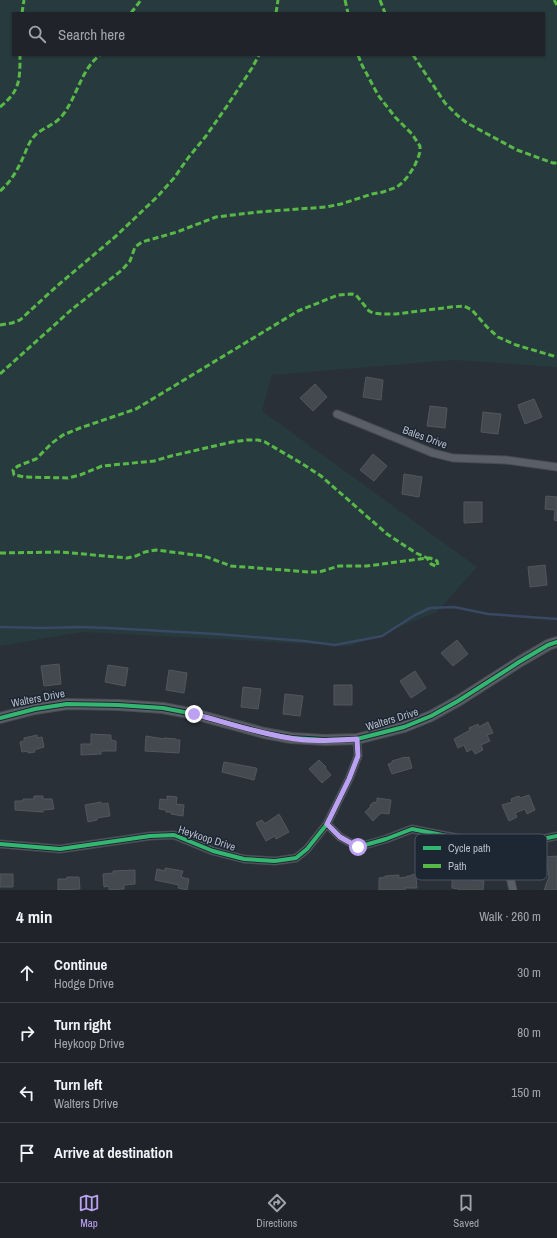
<!DOCTYPE html>
<html lang="en">
<head>
<meta charset="utf-8">
<style>
	:root { --surface:#20242a; --page:#2d3036; --text:#f1f3f6; --muted:#a2a4a8; --line:#3d4147; --accent:#bca0f2 }
	body { margin:0; font-family:"Archivo Narrow",sans-serif; background:var(--page); color:var(--text) }
	.stop { position:absolute; width:12px; height:12px; margin:-9px; border:3px solid #bca0f2; border-radius:50%; background:#fff }
	.stop.end { background:#bca0f2; border-color:#fff; box-shadow:0 1px 4px #0008 }
	.list { margin:0; padding:0; list-style:none }
	h2 { display:flex; justify-content:space-between; align-items:center; height:52px; margin:0; padding:0 16px; font-size:17px }
	h2 small { font-size:13px; font-weight:400; color:var(--muted) }
	.list li { display:grid; grid-template-columns:26px 1fr auto; gap:12px; align-items:center; box-sizing:border-box; height:60px; padding:0 16px; border-top:1px solid var(--line) }
	.list b { display:block; font-size:15px; white-space:nowrap }
	.list p { margin:0; font-size:13px; white-space:nowrap; color:var(--muted) }
	.list em { font-size:13px; font-style:normal; color:var(--muted) }
	.icon { flex:none; width:22px; height:22px; fill:none; stroke:currentColor; stroke-width:2; stroke-linecap:round; stroke-linejoin:round }
	.map { position:relative; flex:none; width:557px; height:890px; overflow:hidden }
	.search { position:absolute; background:var(--surface); box-shadow:0 1px 3px #0004; left:12px; right:12px; top:12px; height:44px; display:flex; align-items:center; gap:10px; box-sizing:border-box; padding:0 14px; border-radius:0px; color:var(--muted); font-size:15px }
	.sheet { height:292px; background:var(--surface) }
	nav { display:flex; justify-content:space-around; align-items:center; box-sizing:border-box; height:56px; border-top:1px solid var(--line); background:var(--surface); font-size:11px; color:var(--muted) }
	nav a { display:grid; justify-items:center; gap:2px }
	nav .on { color:var(--accent) }
	.map>svg:first-child { display:block }
	.green { fill:#273a3e; fill-rule:evenodd }
	.lines { fill:none; stroke-linecap:round; stroke-linejoin:round }
	.stream { stroke:#384963; stroke-width:2.5 }
	.building { fill:#444950; stroke:#52575f }
	.street-casing { stroke:#484c53; stroke-width:9 }
	.secondary-casing { stroke:#484c53; stroke-width:12 }
	.street { stroke:#5a5e66; stroke-width:7 }
	.secondary { stroke:#595d64; stroke-width:10 }
	.quiet { stroke:#58b947; stroke-width:3; stroke-dasharray:6 3; stroke-linecap:butt }
	.cycleway-casing { stroke:#1d2633; stroke-width:6 }
	.cycleway { stroke:#33b770; stroke-width:4 }
	.route { stroke:#bca0f2; stroke-width:5 }
	.labels { text-anchor:middle; stroke-width:3; stroke-linejoin:round; paint-order:stroke }
	.street-label { font-size:11px; fill:#b4bcc9; stroke:#1d2633 }
	.key { fill:#1d2633; stroke:#4a5360; stroke-width:1 }
	.key-label { font-size:11px; fill:#b4bcc9 }
</style>
</head>
<body>
<div class="map">
<svg width="557" height="890" viewBox="0 0 557 890">
	<rect width="100%" height="100%" fill="#2a3038"/>
	<!-- green -->
	<path class="green" d="M0 0H557V367L453 360 272 375 262 411 477 567 437 612 351 646 82 632 0 646ZM13 13H544V55H13Z"/>
	<g class="lines">
		<!-- stream -->
		<path class="stream" d="M0 627 43 628 80 627 109 628 216 634 304 641 335 645 382 636 415 615 430 608 454 607 488 614 557 619"/>
	</g>
	<!-- building -->
	<path class="building" d="M366 377 383 380 381 400 363 397Z
		M315 384 327 397 313 411 300 398Z
		M534 399 542 417 525 424 518 405Z
		M430 406 447 408 445 428 427 426Z
		M483 412 501 414 498 434 481 432Z
		M373 454 387 466 374 481 360 470Z
		M404 474 422 477 419 497 402 494Z
		M546 496 557 497V521L554 520 555 510 545 509Z
		M464 502H482V522L464 523Z
		M545 565 547 585 530 587 528 567Z
		M457 640 468 654 453 666 441 653Z
		M59 664 61 684 44 686 41 666Z
		M108 665 128 668 125 686 105 682Z
		M169 670 187 673 184 693 166 690Z
		M415 671 426 688 411 698 400 681Z
		M334 685H352V705H334Z
		M243 687 261 689 258 709 241 707Z
		M285 694 303 696 300 716 283 714Z
		M488 722 493 733 487 735 490 741 481 745 483 750 475 754 472 749 467 752 464 745 458 748 454 739 470 730 469 728 478 724 479 727Z
		M91 734 111 735V740L116 741V751H101V754L81 755V744H91Z
		M37 735V738L42 737 44 747 34 750 35 752 28 753V751L22 752 20 742 24 741V738Z
		M146 736 164 739V738L176 739V740H180L179 753 145 751Z
		M405 757V758L409 757 412 768 392 774 388 764 392 763V761Z
		M319 760 326 767 325 768 331 775 322 783 309 769Z
		M224 762 256 768 257 769 254 780 222 772Z
		M529 795 535 810 527 814 525 809 515 813 517 817 509 821 502 805 512 802 511 799 519 796 520 798Z
		M34 796H43V799H52L54 809 43 810V812L15 810V801H23V799H34Z
		M167 796 177 797 176 804 184 805 183 816 171 814V812H166V810L159 809 160 799 167 800Z
		M377 798 391 800 389 814 381 813 373 821 365 812 371 806 370 805 374 802 375 803 377 801Z
		M101 802 102 804 108 803 110 816 97 818V820L88 822 85 805Z
		M279 814 289 832 276 839 275 836 266 841 256 823 262 820 264 823H266Z
		M557 856V890H544L549 877 546 857Z
		M165 868 183 871 181 877 189 879 187 890 178 888 179 885 155 880 157 869 165 871Z
		M135 870V884L124 885V889L109 890V886L104 887 103 874 113 873V871Z
		M0 874H13V887H0Z
		M417 874V877H416L417 888H405V890H379V878L385 877V876L399 875V878L407 877V876H411V875Z
		M67 877H79L80 889 58 890V879H67Z
		M452 878 484 881 483 890H458L459 889 452 888Z"/>
	<g class="lines">
		<!-- street casing -->
		<g class="street-casing">
			<path id="street" d="M337 414 433 453 453 458 506 460 557 467
				M327 824 340 837 358 847 386 839 412 829 503 847 557 836
				M0 844 60 849 150 836 174 835 213 851 244 859 275 861 296 858 307 849 327 824 349 779 358 756 357 739
				M503 847 513 890"/>
		</g>
		<!-- secondary casing -->
		<g class="secondary-casing">
			<path id="secondary" d="M0 718 35 709 67 704 118 705 163 708 194 714 264 733 291 738 325 740 357 739 404 727 431 716 458 701 519 662 548 645 557 642"/>
		</g>
		<!-- street -->
		<use href="#street" class="street"/>
		<!-- secondary -->
		<use href="#secondary" class="secondary"/>
		<!-- quiet -->
		<path class="quiet" d="M345 0 348 13
			M380 0 385 13
			M554 0 557 5
			M22 13 24 0
			M131 13 141 0
			M276 13 278 0
			M413 55 445 103 457 115 467 123 517 150 553 163H557
			M0 107C20 91 20 80 20 55
			M0 191C12 181 19 167 25 153 27 148 29 143 32 139 37 131 47 128 54 123 60 119 65 113 68 107 79 89 83 68 100 55
			M0 325 12 323 20 320 57 286 116 236 157 197 174 178 188 158 206 136 227 106 252 68 259 55
			M0 374 71 310 122 270 130 261 135 247 142 242 177 232 216 217 258 212 326 207 341 204 372 194 383 192 397 187 403 182 408 176 414 167 418 158 420 152V146L412 134 395 117 378 95 362 65 358 55
			M0 553 61 552 127 558 136 556 145 552 156 550 204 556 231 566 309 572H319L339 566H367L427 558H430L437 561 438 565 436 566 431 564 427 558 416 553 387 534 321 476 301 463 265 442 258 440H247L232 442 171 456 154 461 102 466 80 475 68 478 25 477 14 475 13 470 18 466 36 459 52 443 63 435 80 428 136 409 298 311 338 295 352 294 356 295 369 311 373 313 382 314H396L451 307 464 306 472 310 487 327 498 337 516 345 557 357"/>
		<!-- cycleway casing -->
		<g class="cycleway-casing">
			<path id="cycleway" d="M0 718 35 709 67 704 118 705 163 708 194 714 264 733 291 738 325 740 357 739 404 727 431 716 458 701 519 662 548 645 557 642
				M327 824 340 837 358 847 386 839 412 829 503 847 557 836
				M0 844 60 849 150 836 174 835 213 851 244 859 275 861 296 858 307 849 327 824 349 779 358 756 357 739"/>
		</g>
		<!-- cycleway -->
		<use href="#cycleway" class="cycleway"/>
	</g>
	<g class="lines">
		<!-- route -->
		<path class="route" d="M194 714C225 722 257 733 289 738 311 742 335 740 357 739L358 756 349 779 327 824 340 837 358 847"/>
	</g>
	<g class="labels">
		<!-- street labels -->
		<g class="street-label">
			<text transform="translate(425 437) rotate(20)" y="4">Bales Drive</text>
			<text transform="translate(38 698) rotate(-11)" y="4">Walters Drive</text>
			<text transform="translate(392 719) rotate(-17)" y="4">Walters Drive</text>
			<text transform="translate(207 838) rotate(18)" y="4">Heykoop Drive</text>
		</g>
	</g>
	<!-- legend -->
	<rect x="415" y="834" width="132" height="46" rx="6" class="key"/>
	<rect x="423" y="846" width="18" height="4" fill="#33b770"/>
	<rect x="423" y="864" width="18" height="4" fill="#58b947"/>
	<g class="key-label">
		<text x="448" y="852">Cycle path</text>
		<text x="448" y="870">Path</text>
	</g>
</svg>
<div class="stop" style="left:358px;top:847px"></div>
<div class="stop end" style="left:194px;top:714px"></div>
<div class="search"><svg class="icon" aria-label="search" viewBox="0 0 24 24"><circle cx="10" cy="10" r="6"/><path d="M15 15l6 6"/></svg>Search here</div>
</div>
<section class="sheet">
<h2>4 min<small>Walk · 260 m</small></h2>
<ul class="list">
<li><svg class="icon" aria-label="ahead" viewBox="0 0 24 24"><path d="M12 20V5M6 11l6-6 6 6"/></svg><div><b>Continue</b><p>Hodge Drive</p></div><em>30 m</em></li>
<li><svg class="icon" aria-label="right" viewBox="0 0 24 24"><path d="M7 20v-9h11M14 6l5 5-5 5"/></svg><div><b>Turn right</b><p>Heykoop Drive</p></div><em>80 m</em></li>
<li><svg class="icon" aria-label="left" viewBox="0 0 24 24"><path d="M17 20v-9H6M10 6l-5 5 5 5"/></svg><div><b>Turn left</b><p>Walters Drive</p></div><em>150 m</em></li>
<li><svg class="icon" aria-label="arrive" viewBox="0 0 24 24"><path d="M6 21V4h12l-3 4 3 4H6"/></svg><div><b>Arrive at destination</b></div></li>
</ul>
</section>
<nav>
<a class="on"><svg class="icon" aria-label="map" viewBox="0 0 24 24"><path d="M3 6l6-2 6 2 6-2v14l-6 2-6-2-6 2zM9 4v14M15 6v14"/></svg>Map</a>
<a><svg class="icon" aria-label="directions" viewBox="0 0 24 24"><path d="M12 3l9 9-9 9-9-9zM9 14v-3h6M13 9l2 2-2 2"/></svg>Directions</a>
<a><svg class="icon" aria-label="saved" viewBox="0 0 24 24"><path d="M7 4h10v16l-5-4-5 4z"/></svg>Saved</a>
</nav>
</body>
</html>
